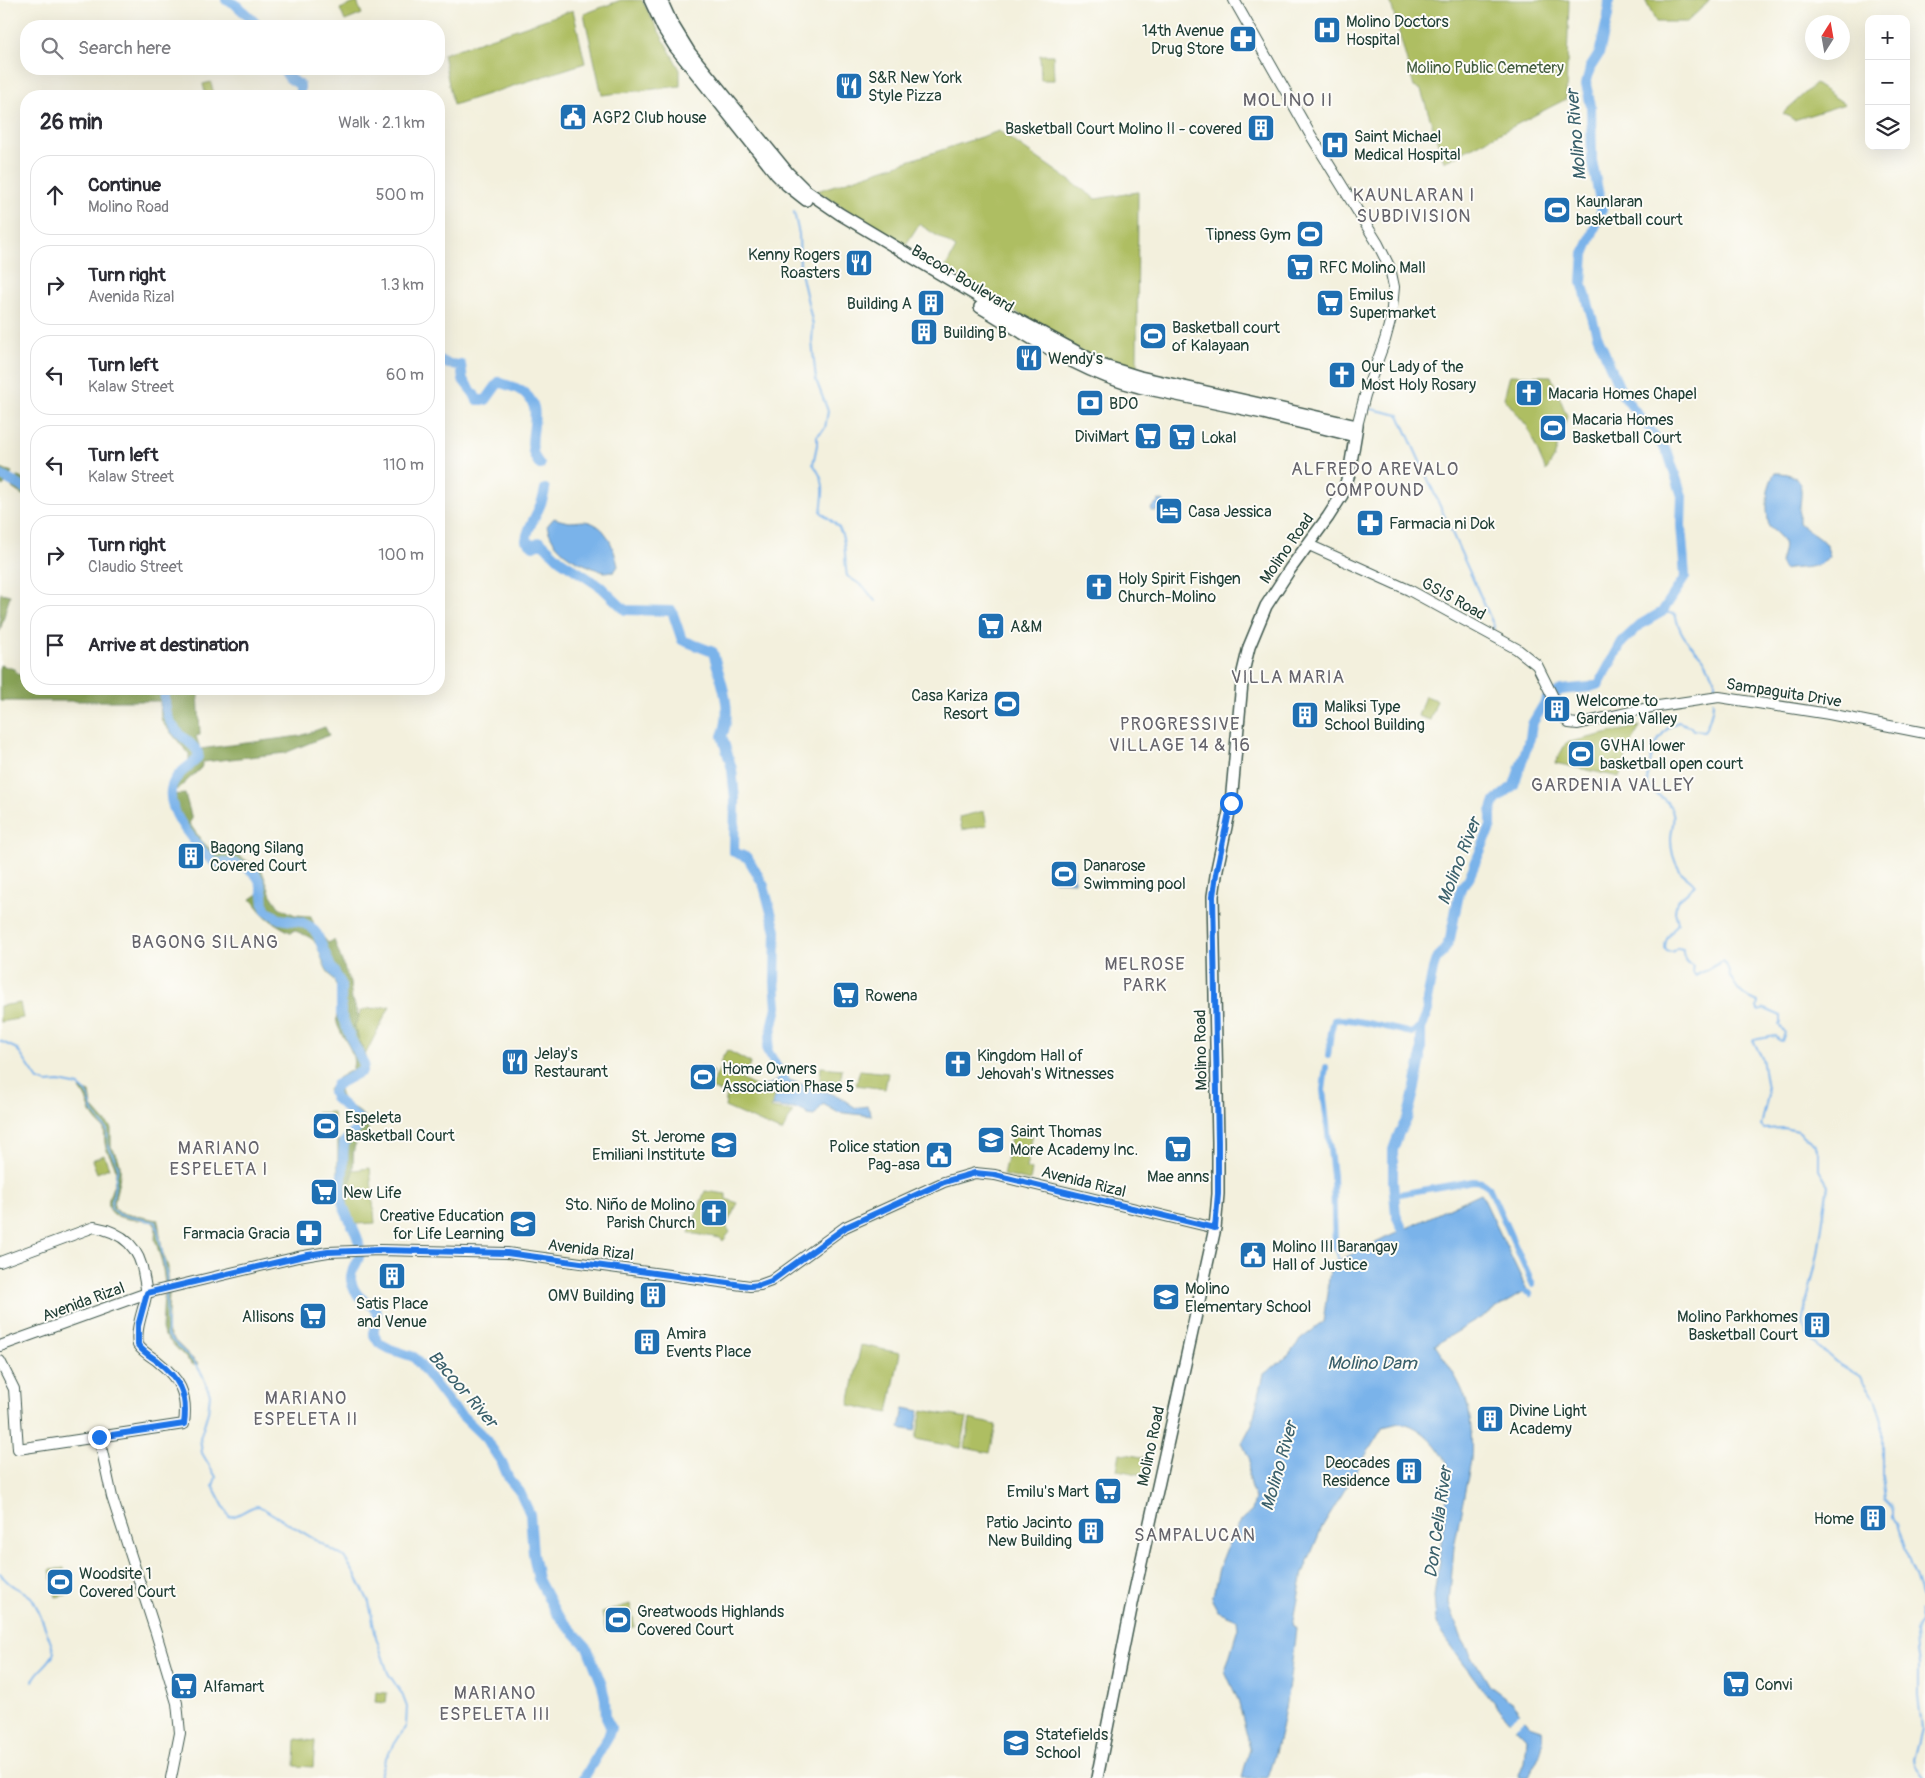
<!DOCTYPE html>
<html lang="en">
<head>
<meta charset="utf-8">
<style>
	:root { --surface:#fff; --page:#f2f2f3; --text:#2b2b33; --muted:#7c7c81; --line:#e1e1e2 }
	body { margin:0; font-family:Pangolin,sans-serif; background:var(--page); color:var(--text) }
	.controls { position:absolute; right:15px; top:15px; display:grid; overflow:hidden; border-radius:10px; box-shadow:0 5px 20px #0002 }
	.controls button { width:45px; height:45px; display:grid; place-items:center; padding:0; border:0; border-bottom:1px solid var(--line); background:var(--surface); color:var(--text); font:25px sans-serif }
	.compass { position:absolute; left:1805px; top:15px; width:45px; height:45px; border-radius:50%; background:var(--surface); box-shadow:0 5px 20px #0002; rotate:11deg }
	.stop { position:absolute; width:15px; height:15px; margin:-11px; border:4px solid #1a73e8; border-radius:50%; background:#fff }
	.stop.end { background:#1a73e8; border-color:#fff; box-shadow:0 1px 5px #0008 }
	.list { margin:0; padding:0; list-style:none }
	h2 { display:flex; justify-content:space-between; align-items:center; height:65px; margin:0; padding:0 20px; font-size:21px }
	h2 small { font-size:16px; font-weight:400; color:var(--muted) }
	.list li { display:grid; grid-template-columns:32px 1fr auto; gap:15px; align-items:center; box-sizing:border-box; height:80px; margin:0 10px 10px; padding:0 10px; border:1px solid var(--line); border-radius:20px }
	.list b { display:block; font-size:19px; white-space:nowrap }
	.list p { margin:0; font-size:16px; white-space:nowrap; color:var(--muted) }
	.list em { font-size:16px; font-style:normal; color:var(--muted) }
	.icon { flex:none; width:28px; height:28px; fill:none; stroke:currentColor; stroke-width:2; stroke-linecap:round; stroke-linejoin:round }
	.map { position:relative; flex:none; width:1925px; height:1778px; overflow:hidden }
	.search { position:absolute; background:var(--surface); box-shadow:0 5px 20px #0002; left:20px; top:20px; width:425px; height:55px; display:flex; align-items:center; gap:12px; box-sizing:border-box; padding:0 18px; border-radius:20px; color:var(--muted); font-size:19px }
	.panel { position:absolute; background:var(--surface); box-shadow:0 5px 20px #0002; left:20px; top:90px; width:425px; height:605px; border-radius:20px }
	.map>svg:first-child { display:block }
	.green { fill:#aebe62; stroke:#667e4b }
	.forest { fill:#8aa558; stroke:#547146 }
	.water { fill:#7ab3ea; stroke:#4c788f }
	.pier { fill:#f3f0dd }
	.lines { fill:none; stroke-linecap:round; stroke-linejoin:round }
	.stream { stroke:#7ab3ea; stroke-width:2 }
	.canal { stroke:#7ab3ea; stroke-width:6 }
	.river { stroke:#7ab3ea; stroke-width:10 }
	.secondary-casing { stroke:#3f584d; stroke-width:12 }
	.primary-casing { stroke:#3f584d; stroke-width:14 }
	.secondary { stroke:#fff; stroke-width:10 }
	.primary { stroke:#fff; stroke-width:11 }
	.route { stroke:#1a73e8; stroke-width:6 }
	.labels { text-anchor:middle; stroke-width:4; stroke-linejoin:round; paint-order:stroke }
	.poi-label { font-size:16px; fill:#1f3d34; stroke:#fdfcf7; text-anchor:start }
	.park-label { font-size:16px; fill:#435d40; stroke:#fdfcf7 }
	.street-label { font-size:16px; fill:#1f3d34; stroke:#fdfcf7 }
	.water-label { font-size:18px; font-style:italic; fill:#3a606b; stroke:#fdfcf7 }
	.neighbourhood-label { font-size:18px; letter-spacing:1px; fill:#65646c; stroke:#fdfcf7 }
	.quarter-label { font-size:19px; letter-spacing:1px; fill:#65646c; stroke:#fdfcf7 }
</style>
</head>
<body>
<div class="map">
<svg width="1925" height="1778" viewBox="0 0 1925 1778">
	<rect width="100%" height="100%" fill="#fdfcf7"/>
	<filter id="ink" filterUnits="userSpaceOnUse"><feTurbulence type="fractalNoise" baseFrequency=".02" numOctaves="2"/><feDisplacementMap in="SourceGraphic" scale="10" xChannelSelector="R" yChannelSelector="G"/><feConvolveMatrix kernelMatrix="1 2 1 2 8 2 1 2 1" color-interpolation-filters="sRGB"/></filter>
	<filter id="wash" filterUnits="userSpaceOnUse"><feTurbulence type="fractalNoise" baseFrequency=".0096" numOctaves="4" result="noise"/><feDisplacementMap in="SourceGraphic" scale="20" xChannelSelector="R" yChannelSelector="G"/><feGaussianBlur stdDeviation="1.12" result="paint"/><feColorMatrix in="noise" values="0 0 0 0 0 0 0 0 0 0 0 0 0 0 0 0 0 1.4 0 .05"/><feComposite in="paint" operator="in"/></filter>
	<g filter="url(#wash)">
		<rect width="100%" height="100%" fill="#f3f0dd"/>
		<!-- green -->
		<path class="green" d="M621 0H642L680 70V86L602 95 584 14Z
			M1390 0H1569L1566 99 1444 162 1421 90 1414 87Z
			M1645 0H1710L1687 22H1656Z
			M357 2 362 14 345 21 340 9Z
			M573 10 585 63 453 105 443 54Z
			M1040 55H1053L1054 80H1041Z
			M211 82 214 96H206L203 84Z
			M1815 84 1845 104 1794 120 1783 113Z
			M999 131 1096 199 1138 192 1137 371 1113 364 1076 349 945 268 956 248 919 224 905 246 817 191Z
			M1510 375 1551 376 1567 416 1554 458 1546 471 1527 426 1504 398Z
			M1014 696 1015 711H1001V697Z
			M1425 696 1437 700 1430 720 1418 716Z
			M1640 726 1627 754 1619 777 1555 763 1566 743Z
			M984 811 987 825 962 830 959 817Z
			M20 1003 23 1018 0 1022V1006Z
			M390 1006 365 1055 354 1026 361 1010Z
			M727 1050 751 1063 743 1076 720 1062Z
			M700 1065 714 1072 703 1093 690 1086Z
			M821 1067 842 1069 841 1081 820 1080Z
			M720 1068 758 1088 761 1094H775L771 1108 793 1112 782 1132 725 1107 727 1094 710 1088Z
			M860 1070 888 1073 885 1089 856 1085Z
			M333 1112 335 1139 318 1140 316 1113Z
			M1013 1129 1033 1134 1026 1168 1032 1170 1030 1181 1003 1175Z
			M104 1155 109 1168 97 1173 92 1160Z
			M370 1168 375 1223 355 1224 346 1204V1183L352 1179 353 1170Z
			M705 1191 726 1194V1199L738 1203 726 1226 730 1232 723 1241 720 1238 689 1233Z
			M861 1345 900 1353 888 1413 849 1405Z
			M922 1410 967 1418 961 1448 916 1439Z
			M970 1419 996 1425 990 1453 965 1448Z
			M1120 1453 1152 1459 1149 1476 1117 1470Z
			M64 1568 70 1594 56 1597 50 1570Z
			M630 1604 635 1627 606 1632 602 1613Z
			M376 1692 387 1693 386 1703 375 1702Z
			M296 1739 315 1741 313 1767 295 1766Z"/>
		<!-- forest -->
		<path class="forest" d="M0 468 12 472 3 486 0 484Z
			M18 476 26 482V495H22L12 488Z
			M1 593 10 595 0 631V598Z
			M0 665 14 669 19 675H26V689H198L200 735 196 736 200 749 300 736 325 727 329 735 285 753 203 762 201 768 178 789 167 790 172 777 189 763V754L163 723 161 718 160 701H0Z
			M185 794 192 819 189 823 201 840 215 855 232 852 261 869 271 895 279 907 295 915 311 916 315 927 328 943 334 940 350 983 352 1000 359 1017 354 1026 365 1055 367 1071 360 1077 339 1088C339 1110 370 1106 368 1132 364 1135 359 1139 356 1143 352 1151 354 1161 353 1169 352 1182 345 1190 347 1203 349 1218 359 1232 362 1247H358L338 1202V1141L357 1127V1121L331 1098 328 1090 338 1078 352 1070C359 1053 341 1038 337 1023 335 1012 340 999 337 988 335 979 327 973 324 964 314 939 320 941 293 930L292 933C271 922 265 918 251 899L263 891C258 880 248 868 234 870 228 871 224 873 218 872 198 850 171 825 167 795Z
			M80 1089 90 1093 92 1107 111 1128V1147C129 1167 115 1185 114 1208L120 1213 158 1220 162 1251 168 1267V1282L165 1283 162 1262 155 1239 156 1227 153 1222C139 1218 104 1223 109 1199 111 1190 116 1182 116 1173 116 1163 109 1156 106 1148 104 1141 105 1135 104 1128 86 1114 92 1104 80 1089Z
			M169 1293 167 1330 171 1337 198 1364H192L164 1335 162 1329 164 1294Z"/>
		<!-- water -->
		<path class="water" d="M1775 473C1813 472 1798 498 1799 523 1813 536 1826 536 1830 557 1815 571 1802 566 1784 570L1780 562C1787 542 1784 539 1769 527 1766 508 1765 489 1775 473Z
			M1159 500 1164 501V511H1151V508Z
			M554 518C559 520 564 521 569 522 576 522 583 520 589 522 608 527 614 549 618 566L614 572C604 573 600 571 591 567 570 559 553 549 547 526Z
			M1055 867 1074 868V882L1054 881Z
			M783 1078 838 1096 856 1108 867 1106 872 1116 837 1112 823 1104 814 1116 808 1115 802 1110 772 1106 776 1093H763L761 1088Z
			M1481 1193 1527 1290 1435 1345C1446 1362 1458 1378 1465 1397 1472 1416 1472 1441 1471 1460L1454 1547 1449 1604 1462 1639 1490 1686 1510 1701 1530 1726 1542 1730C1546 1751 1536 1760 1528 1778H1518L1524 1763 1526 1738 1503 1714 1480 1686 1441 1633 1436 1620 1434 1597 1450 1474C1447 1454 1421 1423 1399 1423 1394 1424 1388 1426 1383 1427L1322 1527 1303 1573 1293 1625 1296 1629C1290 1679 1284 1731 1267 1778H1242L1250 1748 1238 1700 1225 1671 1238 1628 1237 1619 1218 1611 1212 1600 1219 1568 1230 1540 1241 1521 1252 1511 1255 1498 1251 1489 1248 1475 1250 1460 1242 1443 1252 1424 1264 1374 1288 1356 1300 1340 1323 1322 1331 1264Z
			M904 1408 919 1411 915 1431 900 1428Z"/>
		<!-- pier -->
		<path class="pier" d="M1522 1712 1527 1718 1513 1728 1508 1722Z"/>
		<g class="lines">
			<!-- stream -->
			<path class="stream" d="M794 212 799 234 800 268 813 325 812 341 816 380 828 411 825 428 817 436V445L813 464C826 481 824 491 821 512 826 517 835 522 839 528 847 541 844 561 847 576L864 587 875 601
				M1367 408 1399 415 1494 626 1492 632
				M1662 612 1675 614C1681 638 1688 641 1703 658 1708 665 1710 673 1715 679V689L1713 695
				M1713 702C1713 710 1708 726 1704 731L1693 730 1690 726 1678 722C1659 730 1652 751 1649 769 1648 775 1646 779 1648 784 1653 796 1668 796 1673 813 1675 821 1671 831 1671 839 1671 849 1674 861 1679 869 1682 875 1691 878 1695 885L1677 901 1675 911 1678 923C1673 932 1662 940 1666 951L1672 952 1677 948 1683 949C1682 957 1686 962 1693 966L1692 970 1695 976 1723 961C1728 965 1728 970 1730 976 1739 993 1742 995 1758 1002L1757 1008 1759 1011 1765 1009 1781 1016V1023L1779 1025 1785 1032 1782 1041 1779 1040 1776 1036 1753 1040 1762 1058 1768 1095 1761 1126 1764 1129 1784 1128 1798 1131 1816 1146 1819 1153V1170L1828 1185 1818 1254 1802 1322 1807 1334 1813 1342 1836 1362 1861 1377 1875 1398 1882 1421V1478L1885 1499 1891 1505 1893 1511V1517L1897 1524 1910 1565 1915 1576 1924 1606V1609L1921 1612 1920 1622 1917 1625 1915 1632 1916 1653 1918 1664V1695L1922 1729 1914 1760 1915 1766 1924 1778
				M0 1041 17 1049 38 1080 47 1083 59 1082 79 1086 87 1093 93 1112 107 1130 108 1145 118 1166 111 1208 120 1215 156 1222 166 1273 167 1286
				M1335 1247 1339 1261
				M166 1293 167 1335 195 1363 202 1374 210 1394 208 1412 200 1438 202 1453 216 1477 213 1486 229 1517C241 1516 248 1506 259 1506L344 1557 356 1576 369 1602 376 1637 388 1673 402 1694 407 1707 406 1726 385 1759 379 1778
				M0 1573C10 1588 19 1587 31 1597 36 1602 51 1643 54 1652 51 1664 37 1669 33 1681"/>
			<!-- canal -->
			<path class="canal" d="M1328 1056 1331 1032 1334 1020C1349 1016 1395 1030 1412 1033L1416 1029H1421
				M1326 1067 1323 1090 1333 1176 1335 1247
				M1394 1195 1473 1181 1482 1182 1489 1187 1533 1285
				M1519 1291 1523 1290 1530 1294"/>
			<!-- river -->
			<path class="river" d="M226 0 235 4 259 26
				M283 69 289 78 300 85V96
				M439 359 448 364 461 365 463 380 474 394 477 400H486L499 382C505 385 512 386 518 389 549 405 526 433 534 455 535 458 538 462 540 465
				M0 475 26 489
				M545 489C542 511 529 520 526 540L533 546 541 542 560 560 601 587 625 610 672 611 682 640 713 652C720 680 734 708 722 736L732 769 735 800 734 852 748 858 764 886 776 931 775 982 777 1007 767 1050 783 1078
				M165 689C164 711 167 724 185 739 189 743 196 747 198 753 202 768 149 772 181 823 186 831 205 856 213 861 218 864 226 862 232 863 258 868 263 881 264 906L266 910 279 919 301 922 311 927 317 934 330 965 341 983V1014L351 1039 364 1064 362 1071 336 1085 333 1092 335 1098 360 1120 361 1123C358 1131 348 1135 344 1143 343 1151 343 1158 343 1166 343 1179 338 1191 343 1205 347 1219 360 1235 360 1252 360 1264 347 1271 352 1284 357 1301 370 1300 377 1312L374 1329V1335L379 1343 390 1349 414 1357 450 1404 485 1438 502 1463 509 1479 520 1492 530 1514 533 1554 538 1579 556 1613 587 1647 602 1685 605 1699 606 1718 611 1728 608 1737 584 1778
				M1407 1240 1396 1215 1393 1181V1150L1399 1133 1407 1119 1413 1096 1421 1059V1029L1428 1010 1427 1000 1433 969 1436 959 1443 952 1450 939 1459 894 1462 886 1468 880 1491 826V812L1495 801 1514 785 1530 738 1532 724 1547 699 1561 690 1590 687 1599 684 1622 642 1641 624 1662 612 1685 577 1681 525 1682 496 1668 453 1622 394 1597 335 1582 282 1584 254 1602 210 1592 161 1591 106 1586 85 1590 68 1599 54 1608 16 1609 0"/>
		</g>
	</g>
	<g filter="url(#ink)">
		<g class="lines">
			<!-- secondary casing -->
			<g class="secondary-casing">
				<path id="secondary" d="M1234 0 1310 134 1378 244 1390 268 1394 287 1391 318 1385 340 1365 395 1357 426
					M1309 545 1409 590 1517 649 1537 665 1562 715 1569 723 1578 724 1652 707 1719 697 1829 714 1925 733
					M0 1262 94 1227C124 1232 140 1248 144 1277 145 1283 147 1290 146 1296 143 1312 135 1329 138 1345 142 1351 150 1356 156 1360 180 1379 188 1393 184 1424L18 1449 14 1389 0 1361
					M0 1346 147 1293 298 1257 328 1252 380 1250 507 1253 750 1286 760 1285 771 1281 845 1227 944 1182 975 1173 995 1175 1215 1228
					M99 1437 112 1497 156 1633 177 1703 180 1733 171 1778"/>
			</g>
			<!-- primary casing -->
			<g class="primary-casing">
				<path id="primary" d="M650 0 663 28 675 47 776 174 787 185 806 200
					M661 0 671 22 690 53 788 173 805 190 840 214 1011 316 1101 365 1140 377 1357 426 1349 474 1342 495 1328 517 1290 569 1266 606 1249 647 1243 672 1231 803 1217 869 1213 896 1218 1142V1194L1215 1228 1132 1604 1097 1778
					M980 307C1031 337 1080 373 1139 387L1263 413 1355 436"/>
			</g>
			<!-- secondary -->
			<use href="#secondary" class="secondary"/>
			<!-- primary -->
			<use href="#primary" class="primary"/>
		</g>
	</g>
	<g class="lines" filter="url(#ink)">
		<!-- route -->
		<path class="route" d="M99 1437 184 1424C188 1393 180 1379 156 1360 150 1356 142 1351 138 1345V1326L147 1293 308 1255 328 1252 380 1250 507 1253 750 1286 760 1285 771 1281 846 1227 944 1182 975 1173 995 1175 1215 1228 1218 1194V1142L1213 896 1216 874 1231 803"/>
	</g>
	<!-- icons -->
	<defs>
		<g id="hospital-square" transform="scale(1.4375)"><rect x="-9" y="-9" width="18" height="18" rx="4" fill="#1f6fb2" stroke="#fdfcf7"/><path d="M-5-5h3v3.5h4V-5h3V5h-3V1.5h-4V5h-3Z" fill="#fff"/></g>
		<g id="pharmacy-square" transform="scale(1.4375)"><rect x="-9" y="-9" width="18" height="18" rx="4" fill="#1f6fb2" stroke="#fdfcf7"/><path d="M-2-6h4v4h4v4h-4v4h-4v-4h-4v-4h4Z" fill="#fff"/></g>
		<g id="restaurant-square" transform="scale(1.4375)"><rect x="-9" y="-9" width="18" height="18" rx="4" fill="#1f6fb2" stroke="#fdfcf7"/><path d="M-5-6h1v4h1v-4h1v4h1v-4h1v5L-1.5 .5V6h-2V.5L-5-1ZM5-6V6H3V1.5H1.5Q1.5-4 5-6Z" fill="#fff"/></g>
		<g id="civic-square" transform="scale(1.4375)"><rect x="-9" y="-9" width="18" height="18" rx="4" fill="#1f6fb2" stroke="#fdfcf7"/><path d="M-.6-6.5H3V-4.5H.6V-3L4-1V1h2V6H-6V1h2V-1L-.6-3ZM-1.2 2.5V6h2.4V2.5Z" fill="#fff"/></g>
		<g id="building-square" transform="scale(1.4375)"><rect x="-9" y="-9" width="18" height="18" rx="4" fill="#1f6fb2" stroke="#fdfcf7"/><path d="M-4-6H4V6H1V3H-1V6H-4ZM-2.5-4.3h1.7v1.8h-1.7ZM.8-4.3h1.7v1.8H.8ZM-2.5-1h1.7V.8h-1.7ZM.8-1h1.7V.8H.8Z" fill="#fff"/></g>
		<g id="stadium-square" transform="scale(1.4375)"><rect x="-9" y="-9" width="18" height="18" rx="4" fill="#1f6fb2" stroke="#fdfcf7"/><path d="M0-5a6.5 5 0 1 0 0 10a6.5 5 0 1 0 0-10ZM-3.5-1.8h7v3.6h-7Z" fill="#fff"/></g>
		<g id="supermarket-square" transform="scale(1.4375)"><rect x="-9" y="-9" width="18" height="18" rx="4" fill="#1f6fb2" stroke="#fdfcf7"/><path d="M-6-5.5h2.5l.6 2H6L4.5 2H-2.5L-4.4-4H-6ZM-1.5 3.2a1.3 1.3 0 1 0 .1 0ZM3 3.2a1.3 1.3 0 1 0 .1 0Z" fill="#fff"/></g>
		<g id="church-square" transform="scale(1.4375)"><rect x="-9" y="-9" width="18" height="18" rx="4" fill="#1f6fb2" stroke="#fdfcf7"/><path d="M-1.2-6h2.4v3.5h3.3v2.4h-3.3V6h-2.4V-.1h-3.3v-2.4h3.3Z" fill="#fff"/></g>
		<g id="bank-square" transform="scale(1.4375)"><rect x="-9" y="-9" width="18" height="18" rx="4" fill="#1f6fb2" stroke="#fdfcf7"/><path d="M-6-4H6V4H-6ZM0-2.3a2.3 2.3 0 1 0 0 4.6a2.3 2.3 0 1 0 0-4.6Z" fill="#fff"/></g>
		<g id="hotel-square" transform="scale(1.4375)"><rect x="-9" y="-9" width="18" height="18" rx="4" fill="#1f6fb2" stroke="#fdfcf7"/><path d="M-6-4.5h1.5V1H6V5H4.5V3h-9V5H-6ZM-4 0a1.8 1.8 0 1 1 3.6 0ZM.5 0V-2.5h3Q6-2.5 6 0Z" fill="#fff"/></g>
		<g id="school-square" transform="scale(1.4375)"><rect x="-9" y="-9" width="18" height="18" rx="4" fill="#1f6fb2" stroke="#fdfcf7"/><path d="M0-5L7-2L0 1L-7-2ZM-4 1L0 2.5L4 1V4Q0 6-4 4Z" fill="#fff"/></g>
	</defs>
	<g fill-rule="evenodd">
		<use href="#hospital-square" x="1327" y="30"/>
		<use href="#pharmacy-square" x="1243" y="39"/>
		<use href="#restaurant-square" x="849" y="86"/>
		<use href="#civic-square" x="573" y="117"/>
		<use href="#building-square" x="1261" y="128"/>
		<use href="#hospital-square" x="1335" y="145"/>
		<use href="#stadium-square" x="1557" y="210"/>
		<use href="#stadium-square" x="1310" y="234"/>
		<use href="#restaurant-square" x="859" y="263"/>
		<use href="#supermarket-square" x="1300" y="267"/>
		<use href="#building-square" x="931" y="303"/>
		<use href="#supermarket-square" x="1330" y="303"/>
		<use href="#building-square" x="924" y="332"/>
		<use href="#stadium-square" x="1153" y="336"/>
		<use href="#restaurant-square" x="1029" y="358"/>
		<use href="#church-square" x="1342" y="375"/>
		<use href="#church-square" x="1529" y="393"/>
		<use href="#bank-square" x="1090" y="403"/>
		<use href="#stadium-square" x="1553" y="428"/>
		<use href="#supermarket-square" x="1148" y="436"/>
		<use href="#supermarket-square" x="1182" y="437"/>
		<use href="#hotel-square" x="1169" y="511"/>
		<use href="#pharmacy-square" x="1370" y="523"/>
		<use href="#church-square" x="1099" y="587"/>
		<use href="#supermarket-square" x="991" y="626"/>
		<use href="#stadium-square" x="1007" y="704"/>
		<use href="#building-square" x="1557" y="709"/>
		<use href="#building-square" x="1305" y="715"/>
		<use href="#stadium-square" x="1581" y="754"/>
		<use href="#building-square" x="191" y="856"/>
		<use href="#stadium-square" x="1064" y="874"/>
		<use href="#supermarket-square" x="846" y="995"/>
		<use href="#restaurant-square" x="515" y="1062"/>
		<use href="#church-square" x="958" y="1064"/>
		<use href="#stadium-square" x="703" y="1077"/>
		<use href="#stadium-square" x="326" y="1126"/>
		<use href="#school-square" x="991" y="1140"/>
		<use href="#school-square" x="724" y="1145"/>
		<use href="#supermarket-square" x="1178" y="1149"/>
		<use href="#civic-square" x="939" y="1155"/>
		<use href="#supermarket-square" x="324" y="1192"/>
		<use href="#church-square" x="714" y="1213"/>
		<use href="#school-square" x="523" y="1224"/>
		<use href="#pharmacy-square" x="309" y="1233"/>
		<use href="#civic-square" x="1253" y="1255"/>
		<use href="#building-square" x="392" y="1276"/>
		<use href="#building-square" x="653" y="1295"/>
		<use href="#school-square" x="1166" y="1297"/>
		<use href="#supermarket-square" x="313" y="1316"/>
		<use href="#building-square" x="1817" y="1325"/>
		<use href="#building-square" x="647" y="1342"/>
		<use href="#building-square" x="1490" y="1419"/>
		<use href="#building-square" x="1409" y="1471"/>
		<use href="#supermarket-square" x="1108" y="1491"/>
		<use href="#building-square" x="1873" y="1518"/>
		<use href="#building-square" x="1091" y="1531"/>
		<use href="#stadium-square" x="60" y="1582"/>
		<use href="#stadium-square" x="618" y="1620"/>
		<use href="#supermarket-square" x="1736" y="1684"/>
		<use href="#supermarket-square" x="184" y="1686"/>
		<use href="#school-square" x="1016" y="1743"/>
	</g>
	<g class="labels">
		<!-- poi labels -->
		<g class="poi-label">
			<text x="1346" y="27">Molino Doctors<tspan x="1346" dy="18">Hospital</tspan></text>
			<text x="1224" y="36" text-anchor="end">14th Avenue<tspan x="1224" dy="18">Drug Store</tspan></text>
			<text x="868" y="83">S&amp;R New York<tspan x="868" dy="18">Style Pizza</tspan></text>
			<text x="592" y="123">AGP2 Club house</text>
			<text x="1242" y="134" text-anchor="end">Basketball Court Molino II - covered</text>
			<text x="1354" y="142">Saint Michael<tspan x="1354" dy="18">Medical Hospital</tspan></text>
			<text x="1576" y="207">Kaunlaran<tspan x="1576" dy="18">basketball court</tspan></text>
			<text x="1291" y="240" text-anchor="end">Tipness Gym</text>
			<text x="840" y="260" text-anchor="end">Kenny Rogers<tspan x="840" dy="18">Roasters</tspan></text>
			<text x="1319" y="273">RFC Molino Mall</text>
			<text x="1349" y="300">Emilus<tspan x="1349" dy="18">Supermarket</tspan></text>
			<text x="912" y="309" text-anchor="end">Building A</text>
			<text x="1172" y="333">Basketball court<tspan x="1172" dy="18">of Kalayaan</tspan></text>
			<text x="943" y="338">Building B</text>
			<text x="1048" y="364">Wendy's</text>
			<text x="1361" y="372">Our Lady of the<tspan x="1361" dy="18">Most Holy Rosary</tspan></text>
			<text x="1548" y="399">Macaria Homes Chapel</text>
			<text x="1109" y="409">BDO</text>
			<text x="1572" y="425">Macaria Homes<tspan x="1572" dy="18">Basketball Court</tspan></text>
			<text x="1129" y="442" text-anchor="end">DiviMart</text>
			<text x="1201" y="443">Lokal</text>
			<text x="1188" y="517">Casa Jessica</text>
			<text x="1389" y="529">Farmacia ni Dok</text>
			<text x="1118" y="584">Holy Spirit Fishgen<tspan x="1118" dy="18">Church-Molino</tspan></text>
			<text x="1010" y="632">A&amp;M</text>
			<text x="988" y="701" text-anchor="end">Casa Kariza<tspan x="988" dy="18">Resort</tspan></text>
			<text x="1576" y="706">Welcome to<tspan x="1576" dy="18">Gardenia Valley</tspan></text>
			<text x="1324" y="712">Maliksi Type<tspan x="1324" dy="18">School Building</tspan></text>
			<text x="1600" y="751">GVHAI lower<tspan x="1600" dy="18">basketball open court</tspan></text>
			<text x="210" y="853">Bagong Silang<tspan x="210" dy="18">Covered Court</tspan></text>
			<text x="1083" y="871">Danarose<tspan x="1083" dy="18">Swimming pool</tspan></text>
			<text x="865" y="1001">Rowena</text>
			<text x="534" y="1059">Jelay's<tspan x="534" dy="18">Restaurant</tspan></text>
			<text x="977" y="1061">Kingdom Hall of<tspan x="977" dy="18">Jehovah's Witnesses</tspan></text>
			<text x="722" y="1074">Home Owners<tspan x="722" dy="18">Association Phase 5</tspan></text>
			<text x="345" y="1123">Espeleta<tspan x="345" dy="18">Basketball Court</tspan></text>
			<text x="1010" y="1137">Saint Thomas<tspan x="1010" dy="18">More Academy Inc.</tspan></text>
			<text x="705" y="1142" text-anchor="end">St. Jerome<tspan x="705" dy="18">Emiliani Institute</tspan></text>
			<text x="920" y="1152" text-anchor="end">Police station<tspan x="920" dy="18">Pag-asa</tspan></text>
			<text x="1178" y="1182" text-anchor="middle">Mae anns</text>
			<text x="343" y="1198">New Life</text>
			<text x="695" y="1210" text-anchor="end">Sto. Niño de Molino<tspan x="695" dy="18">Parish Church</tspan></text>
			<text x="504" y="1221" text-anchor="end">Creative Education<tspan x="504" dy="18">for Life Learning</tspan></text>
			<text x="290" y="1239" text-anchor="end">Farmacia Gracia</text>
			<text x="1272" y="1252">Molino III Barangay<tspan x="1272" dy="18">Hall of Justice</tspan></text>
			<text x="1185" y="1294">Molino<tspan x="1185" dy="18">Elementary School</tspan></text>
			<text x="634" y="1301" text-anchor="end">OMV Building</text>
			<text x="392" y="1309" text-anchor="middle">Satis Place<tspan x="392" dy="18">and Venue</tspan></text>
			<text x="294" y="1322" text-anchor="end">Allisons</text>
			<text x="1798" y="1322" text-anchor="end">Molino Parkhomes<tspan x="1798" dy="18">Basketball Court</tspan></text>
			<text x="666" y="1339">Amira<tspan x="666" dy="18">Events Place</tspan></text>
			<text x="1509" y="1416">Divine Light<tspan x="1509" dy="18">Academy</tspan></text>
			<text x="1390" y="1468" text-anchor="end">Deocades<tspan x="1390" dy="18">Residence</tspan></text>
			<text x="1089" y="1497" text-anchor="end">Emilu's Mart</text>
			<text x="1854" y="1524" text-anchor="end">Home</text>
			<text x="1072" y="1528" text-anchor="end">Patio Jacinto<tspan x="1072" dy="18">New Building</tspan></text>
			<text x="79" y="1579">Woodsite 1<tspan x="79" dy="18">Covered Court</tspan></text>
			<text x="637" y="1617">Greatwoods Highlands<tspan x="637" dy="18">Covered Court</tspan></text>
			<text x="1755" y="1690">Convi</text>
			<text x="203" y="1692">Alfamart</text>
			<text x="1035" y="1740">Statefields<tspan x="1035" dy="18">School</tspan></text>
		</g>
		<!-- park labels -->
		<g class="park-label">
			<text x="1485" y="73">Molino Public Cemetery</text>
		</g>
		<!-- street labels -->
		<g class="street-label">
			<text transform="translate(963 278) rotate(31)" y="6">Bacoor Boulevard</text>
			<text transform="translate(1286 548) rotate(-55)" y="6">Molino Road</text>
			<text transform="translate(1454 598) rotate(29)" y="6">GSIS Road</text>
			<text transform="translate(1784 692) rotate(9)" y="6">Sampaguita Drive</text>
			<text transform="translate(1200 1050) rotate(-91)" y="6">Molino Road</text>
			<text transform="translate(1084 1181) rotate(14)" y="6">Avenida Rizal</text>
			<text transform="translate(591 1249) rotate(7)" y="6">Avenida Rizal</text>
			<text transform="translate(83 1301) rotate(-20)" y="6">Avenida Rizal</text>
			<text transform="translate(1150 1446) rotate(-78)" y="6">Molino Road</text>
		</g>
		<!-- water labels -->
		<g class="water-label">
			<text transform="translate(1576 135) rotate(-95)" y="6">Molino River</text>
			<text transform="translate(1459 861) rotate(-69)" y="6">Molino River</text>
			<text x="1372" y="1369">Molino Dam</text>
			<text transform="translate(463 1389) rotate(49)" y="6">Bacoor River</text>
			<text transform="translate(1279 1466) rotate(-74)" y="6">Molino River</text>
			<text transform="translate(1438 1522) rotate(-82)" y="6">Don Celia River</text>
		</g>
		<!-- neighbourhood labels -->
		<g class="neighbourhood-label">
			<text x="1414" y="201">KAUNLARAN I<tspan x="1414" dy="21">SUBDIVISION</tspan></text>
			<text x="1375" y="475">ALFREDO AREVALO<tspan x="1375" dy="21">COMPOUND</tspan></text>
			<text x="1288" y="683">VILLA MARIA</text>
			<text x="1180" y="730">PROGRESSIVE<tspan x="1180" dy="21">VILLAGE 14 &amp; 16</tspan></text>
			<text x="1613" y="791">GARDENIA VALLEY</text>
			<text x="205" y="948">BAGONG SILANG</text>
			<text x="1145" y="970">MELROSE<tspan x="1145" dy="21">PARK</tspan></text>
			<text x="219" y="1154">MARIANO<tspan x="219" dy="21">ESPELETA I</tspan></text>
			<text x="306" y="1404">MARIANO<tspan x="306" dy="21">ESPELETA II</tspan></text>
			<text x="1195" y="1541">SAMPALUCAN</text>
			<text x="495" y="1699">MARIANO<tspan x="495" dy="21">ESPELETA III</tspan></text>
		</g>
		<!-- quarter labels -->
		<g class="quarter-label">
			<text x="1288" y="106">MOLINO II</text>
		</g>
	</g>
</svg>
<div class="controls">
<button>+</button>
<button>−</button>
<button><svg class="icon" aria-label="layers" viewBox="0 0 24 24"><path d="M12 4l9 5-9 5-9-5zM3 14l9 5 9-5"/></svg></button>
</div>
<svg class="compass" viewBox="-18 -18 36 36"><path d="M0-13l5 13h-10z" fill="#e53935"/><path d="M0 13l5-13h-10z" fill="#7c7c81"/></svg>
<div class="stop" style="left:1231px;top:803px"></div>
<div class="stop end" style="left:99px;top:1437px"></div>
<div class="search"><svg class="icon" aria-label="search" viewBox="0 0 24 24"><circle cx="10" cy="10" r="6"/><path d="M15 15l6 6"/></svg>Search here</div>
<section class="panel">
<h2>26 min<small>Walk · 2.1 km</small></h2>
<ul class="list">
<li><svg class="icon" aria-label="ahead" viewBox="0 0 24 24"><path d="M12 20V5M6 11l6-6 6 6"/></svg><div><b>Continue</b><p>Molino Road</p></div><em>500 m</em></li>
<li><svg class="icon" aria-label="right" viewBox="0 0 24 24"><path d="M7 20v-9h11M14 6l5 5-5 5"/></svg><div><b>Turn right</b><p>Avenida Rizal</p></div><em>1.3 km</em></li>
<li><svg class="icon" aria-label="left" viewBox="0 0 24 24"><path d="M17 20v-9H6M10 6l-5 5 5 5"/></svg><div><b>Turn left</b><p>Kalaw Street</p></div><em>60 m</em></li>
<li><svg class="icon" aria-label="left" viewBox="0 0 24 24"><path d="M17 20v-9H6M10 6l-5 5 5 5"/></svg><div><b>Turn left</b><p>Kalaw Street</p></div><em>110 m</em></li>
<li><svg class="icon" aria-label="right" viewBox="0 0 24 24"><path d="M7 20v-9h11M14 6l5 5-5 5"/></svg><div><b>Turn right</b><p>Claudio Street</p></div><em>100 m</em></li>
<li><svg class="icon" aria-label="arrive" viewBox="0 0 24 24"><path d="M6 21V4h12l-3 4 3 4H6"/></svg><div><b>Arrive at destination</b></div></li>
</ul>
</section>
</div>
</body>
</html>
